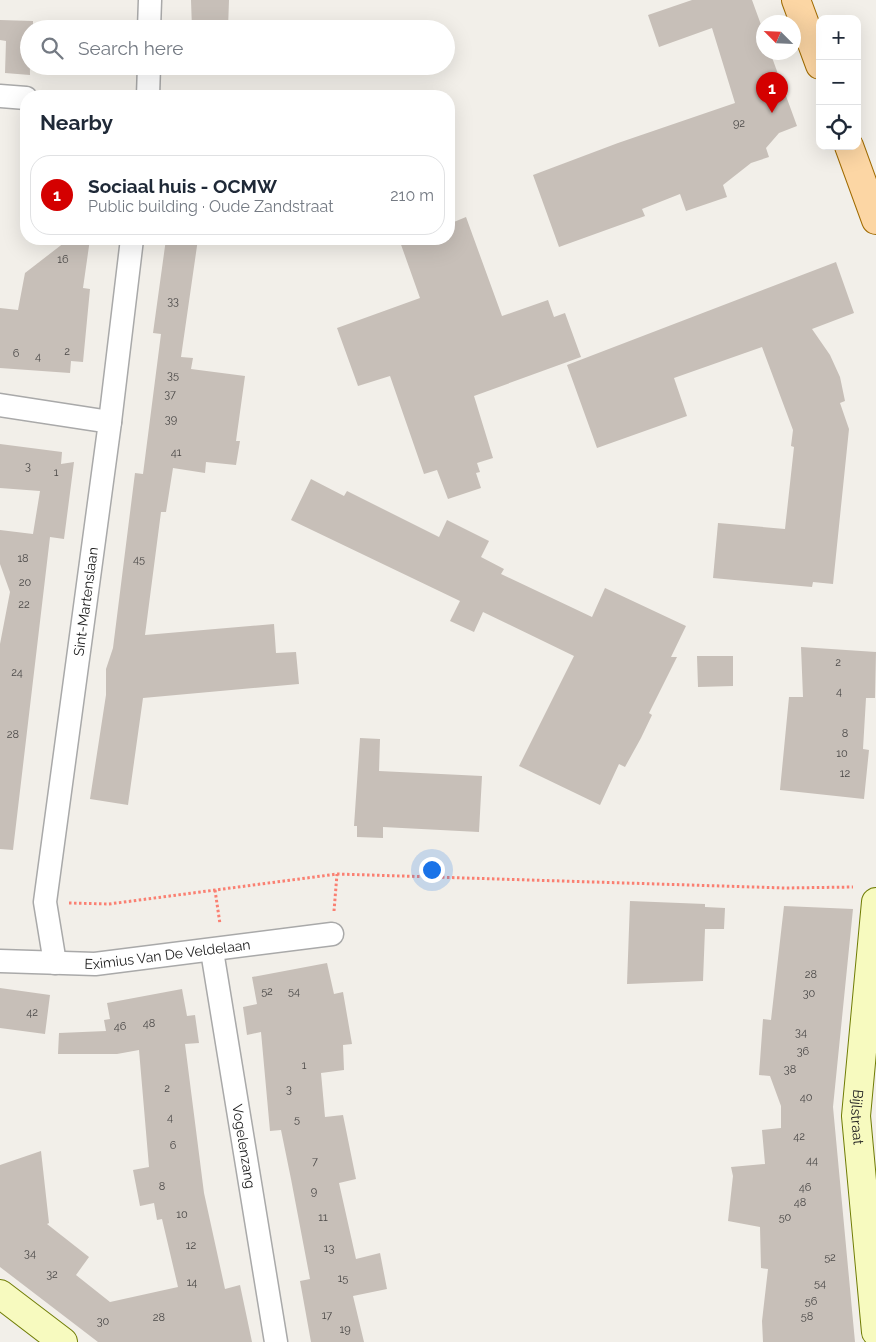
<!DOCTYPE html>
<html lang="en">
<head>
<meta charset="utf-8">
<style>
	:root { --surface:#fff; --page:#f2f2f3; --text:#1f2937; --muted:#747a83; --line:#e0e1e3; --accent:#d40000 }
	body { margin:0; font-family:Raleway,sans-serif; background:var(--page); color:var(--text) }
	.controls { position:absolute; right:15px; top:15px; display:grid; overflow:hidden; border-radius:10px; box-shadow:0 5px 20px #0002 }
	.controls button { width:45px; height:45px; display:grid; place-items:center; padding:0; border:0; border-bottom:1px solid var(--line); background:var(--surface); color:var(--text); font:25px sans-serif }
	.compass { position:absolute; left:756px; top:15px; width:45px; height:45px; border-radius:50%; background:var(--surface); box-shadow:0 5px 20px #0002; rotate:294deg }
	.you { position:absolute; left:431px; top:869px; width:18px; height:18px; margin:-12px; border:4px solid #fff; border-radius:50%; background:#1a73e8; box-shadow:0 0 0 8px #1a73e833 }
	.badge { display:grid; place-items:center; width:32px; height:32px; border-radius:50%; background:var(--accent); color:#fff; font-size:16px; font-weight:700 }
	.pin { position:absolute; translate:-50% -41px; filter:drop-shadow(0 1px 2px #0008) }
	.pin::after { content:''; position:absolute; top:26px; width:18px; height:15px; background:inherit; clip-path:polygon(0 0,100% 0,50% 100%) }
	.list { margin:0; padding:0; list-style:none }
	h2 { display:flex; justify-content:space-between; align-items:center; height:65px; margin:0; padding:0 20px; font-size:21px }
	h2 small { font-size:16px; font-weight:400; color:var(--muted) }
	.list li { display:grid; grid-template-columns:32px 1fr auto; gap:15px; align-items:center; box-sizing:border-box; height:80px; margin:0 10px 10px; padding:0 10px; border:1px solid var(--line); border-radius:20px }
	.list b { display:block; font-size:19px; white-space:nowrap }
	.list p { margin:0; font-size:16px; white-space:nowrap; color:var(--muted) }
	.list em { font-size:16px; font-style:normal; color:var(--muted) }
	.icon { flex:none; width:28px; height:28px; fill:none; stroke:currentColor; stroke-width:2; stroke-linecap:round; stroke-linejoin:round }
	.map { position:relative; flex:none; width:876px; height:1342px; overflow:hidden }
	.search { position:absolute; background:var(--surface); box-shadow:0 5px 20px #0002; left:20px; top:20px; width:435px; height:55px; display:flex; align-items:center; gap:12px; box-sizing:border-box; padding:0 18px; border-radius:28px; color:var(--muted); font-size:19px }
	.panel { position:absolute; background:var(--surface); box-shadow:0 5px 20px #0002; left:20px; top:90px; width:435px; height:155px; border-radius:20px }
	.map>svg:first-child { display:block }
	.building { fill:#c7bfb8 }
	.lines { fill:none; stroke-linecap:round; stroke-linejoin:round }
	.street-casing { stroke:#a9a9a9; stroke-width:25 }
	.secondary-casing { stroke:#707d05; stroke-width:30 }
	.primary-casing { stroke:#a06b00; stroke-width:30 }
	.path { stroke:#fa8072; stroke-width:3; stroke-dasharray:2.5 2.5; stroke-linecap:butt }
	.street { stroke:#fff; stroke-width:22 }
	.secondary { stroke:#f7fabf; stroke-width:28 }
	.primary { stroke:#fcd6a4; stroke-width:28 }
	.labels { text-anchor:middle; stroke-width:5; stroke-linejoin:round; paint-order:stroke }
	.number-label { font-size:11px; fill:#4b4948 }
	.street-label { font-size:14px; fill:#222; stroke:#fff }
</style>
</head>
<body>
<div class="map">
<svg width="876" height="1342" viewBox="0 0 876 1342">
	<rect width="100%" height="100%" fill="#f2efe9"/>
	<!-- building -->
	<path class="building" d="M191 0H229L228 29H192Z
		M692 0H752L764 33V52H770L797 126 779 133 766 148 769 157 751 163 723 185 727 197 686 211 680 194 642 209 645 216 559 247 533 175 618 143 735 103 712 28 659 47 648 15Z
		M0 20 33 21V29H29L30 75 5 73 6 41 0 40Z
		M466 217 502 316 548 300 554 317 565 313 581 357 474 396 493 458 477 463 480 472 476 473 481 488 448 499 437 470 424 474 390 376 358 386 337 328 420 298 399 239H449V224Z
		M69 239H90L83 288 90 289 83 362 71 361 70 373 0 368V308L18 310 25 273Z
		M166 239H198L181 357 193 358 191 369 245 376 236 441H240L236 465 206 462 205 473 173 468 166 512H161L145 635 274 624 276 653 296 652 299 684 143 698 128 805 90 799 106 695V669L113 648 135 473 143 474 161 334 153 333Z
		M836 262 854 313 812 329 830 355 840 377 845 401 840 403 849 429 833 584 813 582 812 587 713 578 718 523 785 529 794 447 791 446 793 430 762 347 674 378 687 416 597 448 567 365Z
		M0 444 62 452 61 464 74 462 64 539 50 537 13 850 0 849V644L10 592 0 564V530L33 534 40 491 0 488Z
		M311 479 344 496 347 491 439 537 447 520 489 541 481 557 504 569 501 574 592 617 605 588 686 626 671 657H677L649 713 652 715 641 738 625 767 619 764 600 805 519 766 574 656 483 612 474 632 450 621 460 601 291 520Z
		M801 647 876 652 875 698H866L863 749 869 750 864 799 780 790 789 697H803Z
		M697 656H733V686L698 687Z
		M360 738 380 739 379 771 482 776 479 832 383 827V838L357 837V826H354Z
		M630 901 705 904V907L725 908 724 929H705L703 981 627 984Z
		M784 906 853 909 833 1107 855 1342H763L762 1321 768 1269 761 1268 760 1227 728 1221 733 1176 731 1167 765 1164 762 1130 781 1128V1106L770 1076 759 1075 763 1019 771 1020Z
		M327 963 334 994 343 992 352 1044 343 1045 344 1070 321 1073 325 1117 343 1115 356 1179 339 1183 356 1259 380 1253 387 1289 353 1296 364 1342H311L300 1281 310 1279 291 1179 281 1130 270 1131 261 1032 247 1035 243 1007 257 1004 252 977Z
		M0 988 50 995 45 1034 0 1028Z
		M182 989 187 1016 195 1015 199 1043 185 1044 204 1193 225 1289 240 1285 252 1342H98L0 1267V1165L41 1151 49 1223 47 1224 89 1257 76 1275 110 1302 178 1287 162 1219 157 1220 154 1203 140 1206 133 1170 149 1167 139 1050 117 1054H58L59 1033 106 1031 104 1020 110 1019 107 1003Z"/>
	<g class="lines">
		<!-- street casing -->
		<g class="street-casing">
			<g id="street">
				<path d="M149 29 150 0"/>
				<path d="M0 96 26 98"/>
				<path d="M148 96 149 66"/>
				<path d="M0 405 110 422"/>
				<path id="s1" d="M212 951 276 1342"/>
				<path id="s2" d="M0 961 95 964 332 934"/>
				<path id="s3" d="M55 963 45 902 110 422 132 239"/>
			</g>
		</g>
		<!-- secondary casing -->
		<g class="secondary-casing">
			<g id="secondary">
				<path id="s4" d="M876 902 856 1116 876 1332"/>
				<path d="M0 1294 63 1342"/>
			</g>
		</g>
		<!-- primary casing -->
		<g class="primary-casing">
			<path id="primary" d="M796 0 820 65
				M849 146 876 220"/>
		</g>
		<!-- path -->
		<path class="path" d="M215 890 220 924
			M69 903 109 904 337 874 785 888 853 887
			M334 911 337 874"/>
		<!-- street -->
		<use href="#street" class="street"/>
		<!-- secondary -->
		<use href="#secondary" class="secondary"/>
		<!-- primary -->
		<use href="#primary" class="primary"/>
	</g>
	<g class="labels">
		<!-- number labels -->
		<g class="number-label">
			<text x="739" y="127">92</text>
			<text x="63" y="263">16</text>
			<text x="173" y="305">33</text>
			<text x="67" y="355">2</text>
			<text x="16" y="357">6</text>
			<text x="38" y="360">4</text>
			<text x="173" y="379">35</text>
			<text x="170" y="398">37</text>
			<text x="171" y="423">39</text>
			<text x="176" y="456">41</text>
			<text x="28" y="470">3</text>
			<text x="56" y="476">1</text>
			<text x="23" y="562">18</text>
			<text x="139" y="563">45</text>
			<text x="25" y="586">20</text>
			<text x="24" y="608">22</text>
			<text x="838" y="666">2</text>
			<text x="17" y="676">24</text>
			<text x="839" y="695">4</text>
			<text x="845" y="737">8</text>
			<text x="13" y="738">28</text>
			<text x="842" y="757">10</text>
			<text x="845" y="777">12</text>
			<text x="811" y="978">28</text>
			<text x="267" y="995">52</text>
			<text x="294" y="995">54</text>
			<text x="809" y="997">30</text>
			<text x="32" y="1016">42</text>
			<text x="149" y="1027">48</text>
			<text x="120" y="1030">46</text>
			<text x="801" y="1036">34</text>
			<text x="803" y="1055">36</text>
			<text x="304" y="1069">1</text>
			<text x="790" y="1073">38</text>
			<text x="167" y="1092">2</text>
			<text x="289" y="1093">3</text>
			<text x="806" y="1101">40</text>
			<text x="170" y="1121">4</text>
			<text x="297" y="1123">5</text>
			<text x="799" y="1140">42</text>
			<text x="173" y="1149">6</text>
			<text x="812" y="1164">44</text>
			<text x="315" y="1165">7</text>
			<text x="162" y="1190">8</text>
			<text x="805" y="1191">46</text>
			<text x="314" y="1195">9</text>
			<text x="800" y="1206">48</text>
			<text x="182" y="1218">10</text>
			<text x="323" y="1221">11</text>
			<text x="785" y="1221">50</text>
			<text x="191" y="1249">12</text>
			<text x="329" y="1252">13</text>
			<text x="30" y="1257">34</text>
			<text x="830" y="1261">52</text>
			<text x="52" y="1278">32</text>
			<text x="343" y="1282">15</text>
			<text x="192" y="1286">14</text>
			<text x="820" y="1287">54</text>
			<text x="811" y="1305">56</text>
			<text x="327" y="1319">17</text>
			<text x="807" y="1320">58</text>
			<text x="159" y="1321">28</text>
			<text x="103" y="1325">30</text>
			<text x="345" y="1333">19</text>
		</g>
		<!-- street labels -->
		<g class="street-label">
			<text dy="5" stroke="none"><textPath href="#s3" startOffset="365">Sint-Martenslaan</textPath></text>
			<text dy="5" stroke="none"><textPath href="#s2" startOffset="168">Eximius Van De Veldelaan</textPath></text>
			<text dy="5" stroke="none"><textPath href="#s4" startOffset="216">Bijlstraat</textPath></text>
			<text dy="5" stroke="none"><textPath href="#s1" startOffset="198">Vogelenzang</textPath></text>
		</g>
	</g>
</svg>
<div class="controls">
<button>+</button>
<button>−</button>
<button><svg class="icon" aria-label="locate" viewBox="0 0 24 24"><circle cx="12" cy="12" r="6"/><path d="M12 2v4M12 18v4M2 12h4M18 12h4"/></svg></button>
</div>
<svg class="compass" viewBox="-18 -18 36 36"><path d="M0-13l5 13h-10z" fill="#e53935"/><path d="M0 13l5-13h-10z" fill="#747a83"/></svg>
<div class="you"></div>
<div class="pin badge" style="left:772px;top:113px">1</div>
<div class="search"><svg class="icon" aria-label="search" viewBox="0 0 24 24"><circle cx="10" cy="10" r="6"/><path d="M15 15l6 6"/></svg>Search here</div>
<section class="panel">
<h2>Nearby<small></small></h2>
<ul class="list">
<li><span class="badge">1</span><div><b>Sociaal huis - OCMW</b><p>Public building · Oude Zandstraat</p></div><em>210 m</em></li>
</ul>
</section>
</div>
</body>
</html>
